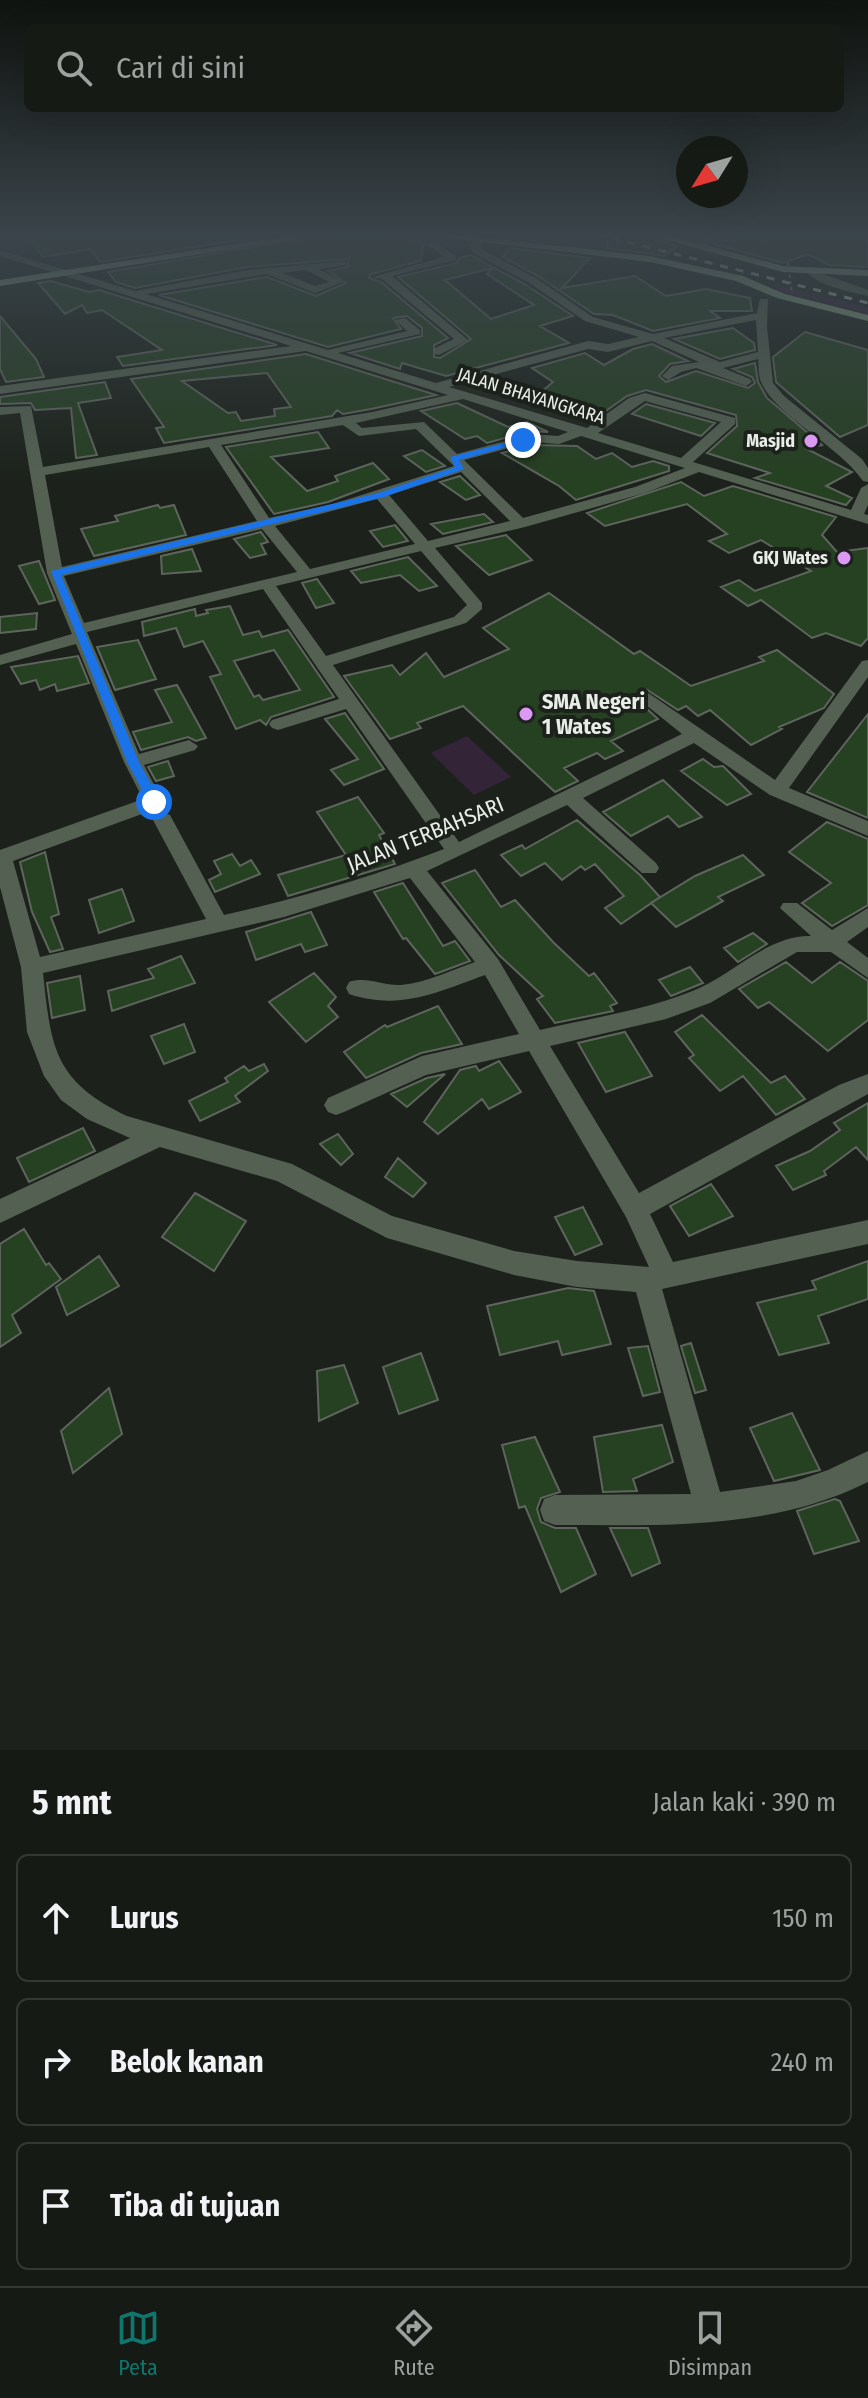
<!DOCTYPE html>
<html lang="id">
<head>
<meta charset="utf-8">
<style>
	:root { --surface:#151a14; --page:#222722; --text:#f1f3f6; --muted:#9da1a0; --line:#343834; --accent:#0f766e }
	body { margin:0; font-family:"Fira Sans Condensed",sans-serif; background:var(--page); color:var(--text) }
	.compass { position:absolute; left:676px; top:136px; width:72px; height:72px; border-radius:50%; background:var(--surface); box-shadow:0 8px 32px #0002; rotate:233deg }
	.stop { position:absolute; width:24px; height:24px; margin:-18px; border:6px solid #1a73e8; border-radius:50%; background:#fff }
	.stop.end { background:#1a73e8; border-color:#fff; box-shadow:0 2px 8px #0008 }
	.list { margin:0; padding:0; list-style:none }
	h2 { display:flex; justify-content:space-between; align-items:center; height:104px; margin:0; padding:0 32px; font-size:34px }
	h2 small { font-size:26px; font-weight:400; color:var(--muted) }
	.list li { display:grid; grid-template-columns:52px 1fr auto; gap:24px; align-items:center; box-sizing:border-box; height:128px; margin:0 16px 16px; padding:0 16px; border:2px solid var(--line); border-radius:12px }
	.list b { display:block; font-size:30px; white-space:nowrap }
	.list em { font-size:26px; font-style:normal; color:var(--muted) }
	.icon { flex:none; width:44px; height:44px; fill:none; stroke:currentColor; stroke-width:2; stroke-linecap:round; stroke-linejoin:round }
	.map { position:relative; flex:none; width:868px; height:1750px; overflow:hidden }
	.search { position:absolute; background:var(--surface); box-shadow:0 8px 32px #0002; left:24px; right:24px; top:24px; height:88px; display:flex; align-items:center; gap:20px; box-sizing:border-box; padding:0 28px; border-radius:12px; color:var(--muted); font-size:30px }
	.sheet { height:536px; background:var(--surface) }
	nav { display:flex; justify-content:space-around; align-items:center; box-sizing:border-box; height:112px; border-top:2px solid var(--line); background:var(--surface); font-size:22px; color:var(--muted) }
	nav a { display:grid; justify-items:center; gap:4px }
	nav .on { color:var(--accent) }
	.map>svg:first-child { display:block }
	.green { fill:#332438 }
	.building { fill:#264022; stroke:#5e655d; stroke-width:2; fill-rule:evenodd }
	.lines { fill:none; stroke-linecap:round; stroke-linejoin:round }
	.path { stroke:#7b807a; stroke-width:2; stroke-dasharray:3 3; stroke-linecap:butt }
	.minor { fill:#546152; fill-rule:evenodd }
	.major { fill:#89a385; fill-rule:evenodd }
	.rail { stroke:#b6bab5; stroke-width:3; stroke-dasharray:8 8; stroke-linecap:butt }
	.path-bridge { stroke:#7b807a; stroke-width:2; stroke-dasharray:3 3; stroke-linecap:butt }
	.route { fill:#1a73e8 }
	.poi-dot { fill:#dc99f4; stroke:#1c221b; stroke-width:3 }
	.labels { text-anchor:middle; stroke-width:8; stroke-linejoin:round; paint-order:stroke }
	.far-street-label { font-size:18px; fill:#e9ede8; stroke:#1c221b }
	.far-poi-label { font-size:18px; font-weight:bold; fill:#e9ede8; stroke:#1c221b; text-anchor:end }
	.poi-label { font-size:22px; font-weight:bold; fill:#e9ede8; stroke:#1c221b; text-anchor:start }
	.street-label { font-size:22px; fill:#e9ede8; stroke:#1c221b }
</style>
</head>
<body>
<div class="map">
<svg width="868" height="1750" viewBox="0 0 868 1750">
	<rect width="100%" height="100%" fill="#1c221b"/>
	<!-- green -->
	<path class="green" d="M774 284 868 307V314L777 291Z
		M467 736 511 777 474 795 431 753Z"/>
	<!-- building -->
	<path class="building" d="M47 234H277L100 262 91 249 43 257 31 240Z
		M331 234H384L424 242 420 261 371 274 369 278 381 282 448 338 434 345V357L440 358 471 339 398 277 457 263 459 258 471 255 526 285 573 316 540 326 569 343 446 376 402 363 400 369 350 353 422 336V328L407 316 393 318 401 329 328 347 159 295 267 277 316 296 346 283 328 271 348 267V259L247 267 135 288 116 282 108 272ZM492 268 487 274 534 305 491 319 445 280Z
		M609 234H642L677 246 664 256 607 248Z
		M733 234H868V267L829 265 808 254 783 263 715 244Z
		M510 248 590 258 562 288 635 276 666 296 706 289 750 298 752 311H710L720 318 653 331 613 315 594 314 538 276 503 257Z
		M50 281 89 292 99 290 277 345 123 366 117 357 162 350 102 310 87 313 82 305 65 314 38 283Z
		M0 316 36 359 44 377 6 382 0 369Z
		M733 328 754 343 755 350 720 359 674 339Z
		M805 332 868 350V425L840 437 776 382 773 357Z
		M652 344 688 361 670 364 659 376 666 382 696 371 748 388 755 383 752 377 733 369 755 363 758 382 767 398 822 445 807 449 852 472 826 486 852 498 846 505 755 478 770 473 707 453 737 426 736 415 646 390 627 396 596 418 534 398 553 382 532 368 585 353 604 365 633 349Z
		M306 354 436 395 371 409 343 414 337 410 332 416 164 443 156 428 164 427 131 379ZM267 373 291 407 274 409 275 416 241 421 236 412 228 413 182 381Z
		M105 382 111 398 78 403 97 455 76 458 71 408 35 410 31 403 0 404V397Z
		M457 403 508 427 527 422 548 432 530 431 487 443 477 436 465 439 421 411Z
		M646 404 715 423 701 436 632 414Z
		M318 432 329 448 271 457 307 491 338 481 335 476 373 463 389 479 328 502 274 514 226 447Z
		M531 445 577 446 596 459 612 453 632 467 653 461 669 466V471L576 500 559 486 502 453Z
		M422 450 445 466 426 472 404 456Z
		M460 476 461 477 480 495 466 500 440 482Z
		M681 482 704 496 733 486 836 517 822 535 837 552 868 548V638L861 646 826 633 812 638 761 600 748 606 721 587 739 580 755 591 811 571 761 540 729 553 709 541 727 534 687 504 605 526 587 513Z
		M158 505 160 508 174 505 186 535 94 556 81 529 118 521 115 516Z
		M484 514 493 522 443 534 431 524Z
		M395 525 408 541 383 547 370 531Z
		M261 532 268 542 261 544 266 554 250 558 234 539Z
		M506 535 532 560 489 575 456 546Z
		M192 549 201 571 162 574 161 556Z
		M408 557 437 586 419 591 400 575 361 583 351 571Z
		M39 561 55 600 39 604 19 566Z
		M317 579 334 603 316 608 302 583Z
		M549 593 634 654 640 651 691 686 764 661 759 657 777 650 834 694 824 708 779 727 782 729 751 745 710 710 698 716 686 706 678 710 646 689 636 699 658 719 611 741 623 751 605 759 597 753 564 768 578 781 555 792 463 706 417 723 421 728 390 739 344 676 392 665 400 675 426 653 444 677 509 649 483 628Z
		M230 606 243 635 259 631 262 637 288 630 334 697 271 717 266 725 260 720 236 729 210 677 221 674 203 641 184 647 176 628 144 636 142 622 195 609 196 616 208 613 206 610ZM274 650 300 690 263 700 259 695 254 697 234 661Z
		M37 613 36 629 0 633V617Z
		M138 640 156 679 115 690 97 647Z
		M78 656 89 683 57 691 55 684 40 690 36 680 21 684 11 667Z
		M177 685 206 738 196 741 188 737 141 750 133 732 172 722 155 690Z
		M345 713 384 769 344 785 331 770 358 759 325 719Z
		M868 714V818L807 792Z
		M703 759 714 767 723 766 751 794 727 805 681 771Z
		M168 761 174 776 156 781 148 767Z
		M663 780 702 817 679 827 668 816 631 836 603 812Z
		M358 797 384 833 379 835 395 864 288 896 278 875 346 855 317 812Z
		M577 820 640 875 660 897 621 924 605 908 624 896 595 864 585 870 581 866 562 880 545 863 521 876 501 855 522 845 525 849Z
		M827 822 868 839V905L832 926 802 903 831 883 789 852Z
		M45 852 59 914 51 917 63 949 50 952 32 912 20 862Z
		M232 854 240 866 251 860 260 874 215 892 209 880 221 874 214 861Z
		M743 855 764 875 718 897 723 901 676 927 651 903 695 876Z
		M475 870 501 907 515 900 553 942 589 976 594 973 617 1003 610 1006 613 1011 555 1023 537 999 543 996 499 955 442 883Z
		M403 883 443 946 455 941 470 961 435 974 406 938 403 939 374 892Z
		M122 889 134 921 99 933 89 900Z
		M311 912 327 945 305 952 301 944 256 960 246 932Z
		M753 933 767 944 738 962 724 948Z
		M181 956 195 983 112 1011 108 991 154 978 148 969Z
		M786 962 812 983 840 962 868 981V1020L828 1051 769 1002 758 1008 739 989Z
		M690 967 703 983 671 996 659 980Z
		M314 973 336 997 328 1006 338 1017 306 1042 269 1002Z
		M80 976 85 1010 52 1018 47 983Z
		M438 1006 462 1044 421 1053 366 1078 344 1052 385 1025 387 1027Z
		M702 1015 771 1083 785 1076 805 1099 776 1115 743 1076 720 1091 689 1058 694 1055 675 1032Z
		M184 1024 195 1052 164 1064 151 1036Z
		M625 1032 652 1076 606 1092 578 1043Z
		M499 1061 521 1092 489 1109 482 1099 438 1134 424 1122 460 1070 476 1066 479 1071Z
		M264 1064 268 1071 235 1096 240 1102 200 1121 189 1101 228 1082 225 1078 244 1066 249 1071Z
		M445 1074 407 1107 391 1094 427 1078Z
		M868 1103V1160L856 1147 824 1171 826 1175 793 1190 776 1166 810 1151 840 1130 834 1123Z
		M83 1128 95 1151 29 1182 17 1158Z
		M338 1134 353 1154 341 1165 320 1144Z
		M398 1158 426 1183 413 1197 385 1177Z
		M711 1184 733 1216 689 1236 670 1206Z
		M195 1193 246 1221 214 1271 162 1237Z
		M583 1207 602 1244 575 1255 555 1217Z
		M24 1229 46 1265 49 1263 61 1279 12 1315 21 1333 0 1347V1244Z
		M99 1256 119 1286 67 1315 56 1287Z
		M868 1261V1299L818 1316 829 1343 779 1355 757 1303 816 1289 812 1281Z
		M568 1288 594 1291 611 1344 562 1355 558 1341 500 1355 487 1306Z
		M691 1343 706 1390 695 1393 681 1346Z
		M648 1346 660 1392 643 1396 628 1348Z
		M421 1353 438 1400 399 1414 383 1367Z
		M344 1365 358 1403 319 1421 317 1371Z
		M109 1388 122 1434 73 1473 61 1431Z
		M792 1413 820 1470 774 1481 750 1428Z
		M662 1425 673 1462 633 1479 637 1491 603 1492 594 1437Z
		M535 1437 560 1492 541 1498 537 1509 541 1522 555 1528H576L596 1574 561 1592 525 1506 519 1508 502 1445Z
		M835 1499 840 1501 859 1541 814 1554 797 1511Z
		M610 1528H648L660 1563 632 1576Z"/>
	<g class="lines">
		<!-- path -->
		<path class="path" d="M621 234 635 238"/>
		<!-- minor -->
		<path class="minor" d="M432 234H440L439 245 456 256V260L392 276 468 340 439 355 435 354V348L454 339 382 279 372 277 444 257 429 246Z
			M715 234H730L700 248 691 246Z
			M478 237 483 240 481 249 536 278 593 317 653 334 757 313 760 299H768L767 327 773 383 784 396 862 459 868 468V482L863 481C839 446 777 416 762 384 758 377 759 367 758 359L723 368 750 379 752 382 746 386 696 368 681 372 668 380 662 376 672 366 699 362 652 341 608 352 588 349 449 387 587 428 629 398 645 393 735 418V424L693 462 851 510 861 488 868 484V505L864 514 868 515V524L699 472 645 493 525 527 435 548 482 603V609L466 623 333 665 459 842 682 734 641 701 638 697 647 692 775 780 862 661 868 660V677L789 788 868 821V836L770 795 694 743 583 798 656 863 659 868 656 873H642L567 805 427 871 498 959 540 1030C590 1018 642 1011 690 992 731 977 766 935 811 936L780 908 783 903H797L832 930 868 908V927L847 942 868 958V978L831 952H797L710 1003 666 1019 550 1046 639 1193 839 1085 868 1074V1094L650 1214 673 1262 868 1220V1244L662 1289 720 1492 796 1481 828 1470 868 1451V1482C770 1531 662 1525 555 1525L544 1521 540 1510 544 1499 555 1495 691 1494 636 1292 577 1287 514 1275 387 1238 277 1181 160 1147 0 1223V1199L130 1138 87 1119 61 1100 44 1076 27 1032 21 967 0 887V850L143 799 124 762 76 644 0 665V655L72 634 47 573 20 413 0 415V407L31 406 43 467 372 412 448 395 306 351 0 394V386L291 346 0 256V250L135 291 247 270 346 261V265L319 269 343 282 315 293 267 274 146 294 328 350 407 331 395 320 405 318 420 330V334L338 353 436 383 588 341 608 344 639 337 585 321 528 282 473 253 469 246ZM306 270 329 282 315 286 282 273ZM756 320 758 352 720 362 664 338ZM463 399 568 432 558 436 531 434 457 454 424 422 362 428 356 423ZM645 401 721 422 681 458 598 433ZM343 425 359 436 416 429 454 466 333 504 269 518 221 445ZM581 436 685 468 635 487 523 518 464 460 531 442 559 444ZM209 447 257 521 62 567 45 475ZM461 472 510 521 428 541 389 495ZM377 499 415 544 310 569 275 526ZM262 529 297 572 84 623 64 576ZM421 551 467 605 454 617 326 656 276 586ZM263 589 339 699 272 720 269 724 272 728 278 730 346 709 444 849C372 877 299 898 224 915L170 815 163 813 153 820 206 919 40 957 13 861 161 807 163 802 144 765 195 750 198 746 189 740 139 754 87 632ZM410 878 475 962C451 970 426 983 401 985 383 986 366 976 349 982L346 988 349 994C401 1011 437 992 485 975L519 1034 422 1056 328 1098 324 1105 328 1112 336 1115 344 1112 426 1075 529 1051 626 1217 649 1267 577 1261 514 1251 392 1216 292 1164 127 1116C54 1081 51 1048 43 973L284 917Z
			M812 270 868 290V296C847 291 823 287 807 273Z"/>
		<!-- major -->
		<path class="major" d="M300 234H328L0 286V280Z
			M415 234H452L650 256 743 276 785 294 868 315V321L777 298 736 281 650 262Z
			M645 234H664L783 266 868 270V276L783 272Z"/>
		<!-- rail -->
		<path class="rail" d="M596 234 868 303"/>
		<!-- path-bridge -->
		<path class="path-bridge" d="M788 263 792 293"/>
	</g>
	<!-- sky -->
	<linearGradient id="sky" x2="0" y2="1"><stop stop-color="#0f130f"/><stop offset="0.49" stop-color="#3a444a"/><stop offset="1" stop-color="#3a444a" stop-opacity="0"/></linearGradient>
	<rect width="868" height="480" fill="url(#sky)"/>
	<!-- route -->
	<path class="route" d="M523 438 526 442 459 460 464 469 384 497 61 575 139 762 161 802 150 805 127 762 51 571 378 493 455 467 450 457Z"/>
	<!-- markers -->
	<g class="poi-dot">
		<circle cx="811" cy="441" r="8"/>
		<circle cx="844" cy="558" r="8"/>
		<circle cx="526" cy="714" r="8"/>
	</g>
	<g class="labels">
		<!-- far-street labels -->
		<g class="far-street-label">
			<text transform="translate(531 396) rotate(17)" y="6">JALAN BHAYANGKARA</text>
		</g>
		<!-- far-poi labels -->
		<g class="far-poi-label">
			<text x="795" y="447">Masjid</text>
			<text x="828" y="564">GKJ Wates</text>
		</g>
		<!-- poi labels -->
		<g class="poi-label">
			<text x="542" y="709">SMA Negeri<tspan x="542" dy="25">1 Wates</tspan></text>
		</g>
		<!-- street labels -->
		<g class="street-label">
			<text transform="translate(425 834) rotate(-22)" y="8">JALAN TERBAHSARI</text>
		</g>
	</g>
</svg>
<svg class="compass" viewBox="-18 -18 36 36"><path d="M0-13l5 13h-10z" fill="#e53935"/><path d="M0 13l5-13h-10z" fill="#9da1a0"/></svg>
<div class="stop" style="left:154px;top:802px"></div>
<div class="stop end" style="left:523px;top:440px"></div>
<div class="search"><svg class="icon" aria-label="search" viewBox="0 0 24 24"><circle cx="10" cy="10" r="6"/><path d="M15 15l6 6"/></svg>Cari di sini</div>
</div>
<section class="sheet">
<h2>5 mnt<small>Jalan kaki · 390 m</small></h2>
<ul class="list">
<li><svg class="icon" aria-label="ahead" viewBox="0 0 24 24"><path d="M12 20V5M6 11l6-6 6 6"/></svg><div><b>Lurus</b></div><em>150 m</em></li>
<li><svg class="icon" aria-label="right" viewBox="0 0 24 24"><path d="M7 20v-9h11M14 6l5 5-5 5"/></svg><div><b>Belok kanan</b></div><em>240 m</em></li>
<li><svg class="icon" aria-label="arrive" viewBox="0 0 24 24"><path d="M6 21V4h12l-3 4 3 4H6"/></svg><div><b>Tiba di tujuan</b></div></li>
</ul>
</section>
<nav>
<a class="on"><svg class="icon" aria-label="map" viewBox="0 0 24 24"><path d="M3 6l6-2 6 2 6-2v14l-6 2-6-2-6 2zM9 4v14M15 6v14"/></svg>Peta</a>
<a><svg class="icon" aria-label="directions" viewBox="0 0 24 24"><path d="M12 3l9 9-9 9-9-9zM9 14v-3h6M13 9l2 2-2 2"/></svg>Rute</a>
<a><svg class="icon" aria-label="saved" viewBox="0 0 24 24"><path d="M7 4h10v16l-5-4-5 4z"/></svg>Disimpan</a>
</nav>
</body>
</html>
